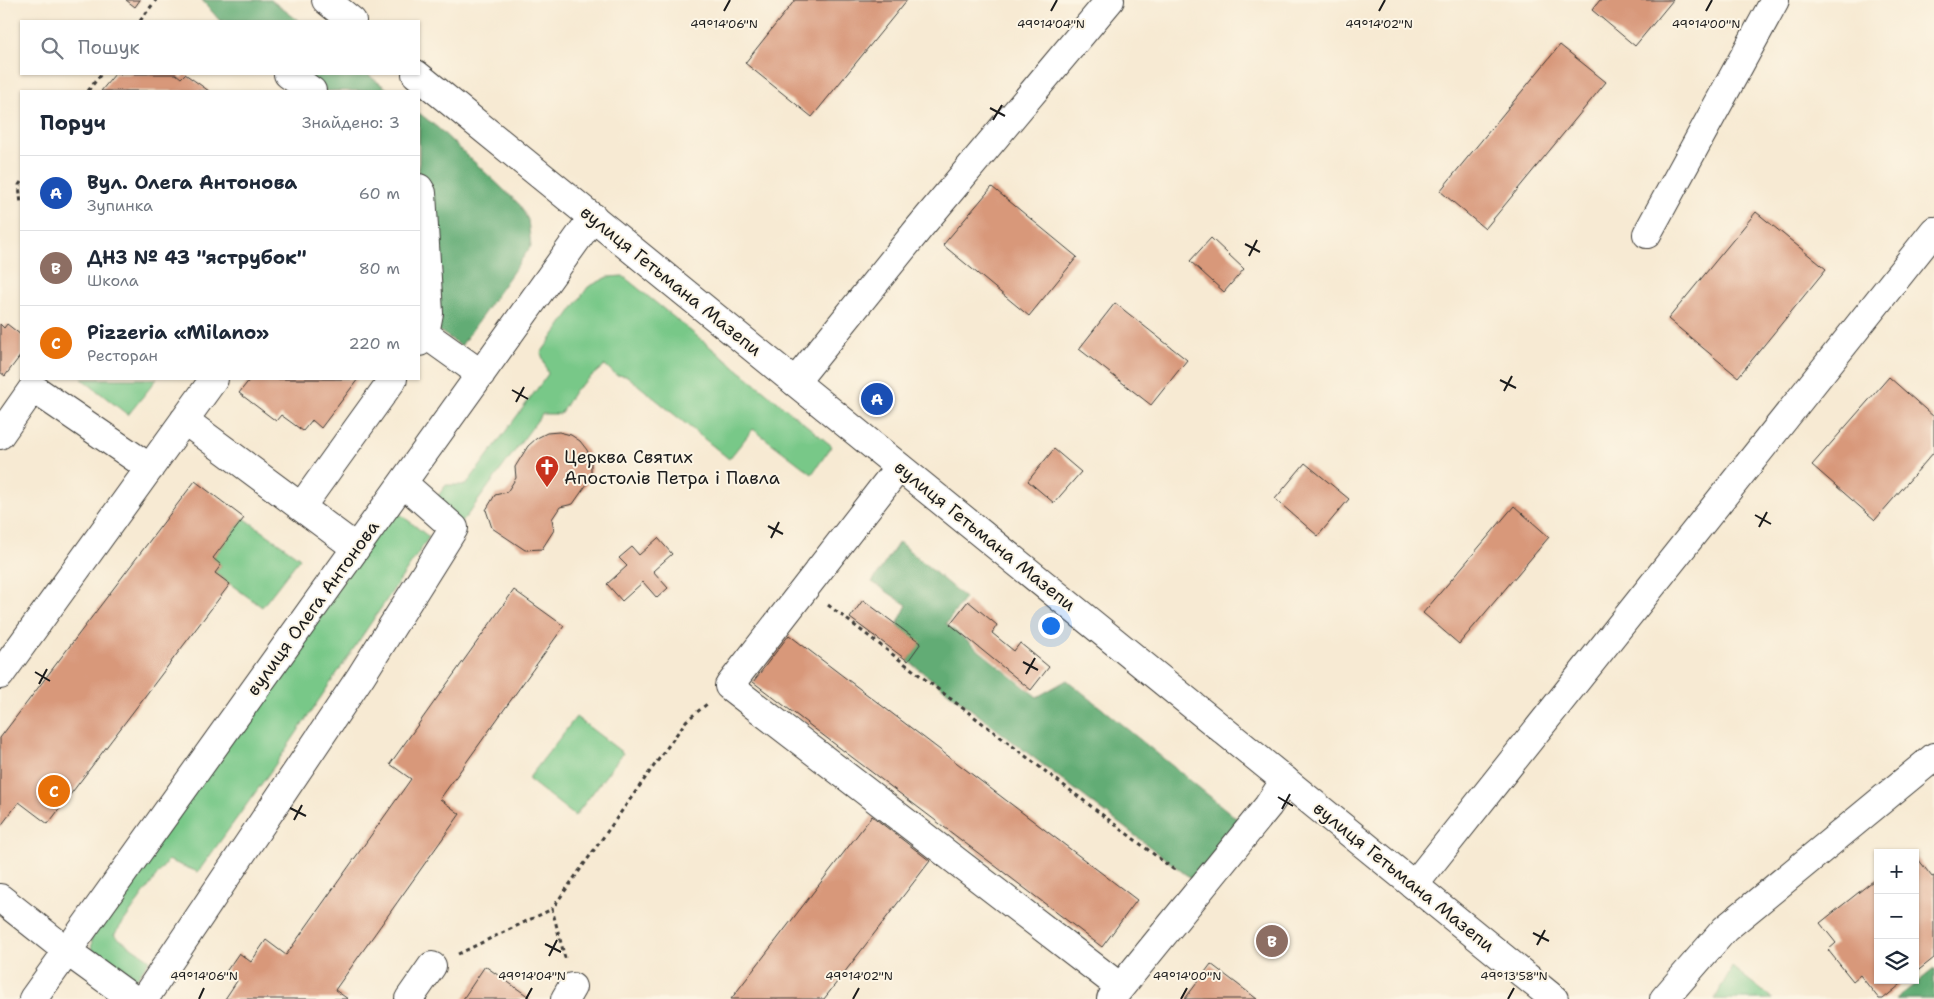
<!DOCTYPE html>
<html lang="uk">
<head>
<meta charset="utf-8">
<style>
	:root { --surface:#fff; --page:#f2f2f3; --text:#1f2937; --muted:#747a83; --line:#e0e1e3; --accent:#111827 }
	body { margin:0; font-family:"Shantell Sans",sans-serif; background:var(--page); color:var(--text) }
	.controls { position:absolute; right:15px; bottom:15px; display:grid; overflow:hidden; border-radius:0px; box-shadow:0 1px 4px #0004 }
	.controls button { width:45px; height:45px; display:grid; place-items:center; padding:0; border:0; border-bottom:1px solid var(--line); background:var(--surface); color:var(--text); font:25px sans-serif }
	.you { position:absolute; left:1050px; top:625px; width:18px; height:18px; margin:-12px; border:4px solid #fff; border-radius:50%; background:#1a73e8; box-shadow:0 0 0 8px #1a73e833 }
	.badge { display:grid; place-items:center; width:32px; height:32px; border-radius:50%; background:var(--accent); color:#fff; font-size:16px; font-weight:700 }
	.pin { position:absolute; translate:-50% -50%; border:2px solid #fff; box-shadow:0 1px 5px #0006 }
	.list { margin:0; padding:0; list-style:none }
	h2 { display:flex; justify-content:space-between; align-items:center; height:65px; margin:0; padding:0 20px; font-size:21px }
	h2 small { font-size:16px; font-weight:400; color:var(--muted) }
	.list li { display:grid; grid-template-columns:32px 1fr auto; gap:15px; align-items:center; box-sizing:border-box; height:75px; padding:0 20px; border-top:1px solid var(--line) }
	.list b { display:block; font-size:19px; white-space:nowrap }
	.list p { margin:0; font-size:16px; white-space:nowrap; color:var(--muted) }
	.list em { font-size:16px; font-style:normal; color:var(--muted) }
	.icon { flex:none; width:28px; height:28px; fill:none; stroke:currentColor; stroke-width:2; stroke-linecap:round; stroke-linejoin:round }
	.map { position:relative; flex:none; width:1934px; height:999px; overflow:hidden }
	.search { position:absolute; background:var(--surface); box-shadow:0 1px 4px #0004; left:20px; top:20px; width:400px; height:55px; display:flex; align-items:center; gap:12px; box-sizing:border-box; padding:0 18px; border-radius:0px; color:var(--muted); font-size:19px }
	.panel { position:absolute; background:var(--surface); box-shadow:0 1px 4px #0004; left:20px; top:90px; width:400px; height:290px; border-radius:0px }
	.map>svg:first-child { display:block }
	.green { fill:#78c888; stroke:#4a7252 }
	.forest { fill:#62ac74; stroke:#3f6448 }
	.building { fill:#d8987a }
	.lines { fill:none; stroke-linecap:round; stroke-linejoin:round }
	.minor-casing { stroke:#3d3b37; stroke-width:30 }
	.major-casing { stroke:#3d3b37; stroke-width:30 }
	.path { stroke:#3d3b37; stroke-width:3; stroke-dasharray:4 4; stroke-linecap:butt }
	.minor { stroke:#fff; stroke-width:28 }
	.major { stroke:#fff; stroke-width:28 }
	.ticks { fill:none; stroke:#1c1c1c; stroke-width:2 }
	.labels { text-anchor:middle; stroke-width:4; stroke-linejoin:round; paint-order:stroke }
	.street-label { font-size:18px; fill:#1c1c1c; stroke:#fcf5e5 }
	.poi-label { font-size:18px; fill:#1c1c1c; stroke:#fcf5e5; text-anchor:start }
	.ticks-label { font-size:12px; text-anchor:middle; fill:#1c1c1c; stroke:#fcf5e5; stroke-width:4; stroke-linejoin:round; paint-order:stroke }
</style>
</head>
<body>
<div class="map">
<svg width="1934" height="999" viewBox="0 0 1934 999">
	<rect width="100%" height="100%" fill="#fcf5e5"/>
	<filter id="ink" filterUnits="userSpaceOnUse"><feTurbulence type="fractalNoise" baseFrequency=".02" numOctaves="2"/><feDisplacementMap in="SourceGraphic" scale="10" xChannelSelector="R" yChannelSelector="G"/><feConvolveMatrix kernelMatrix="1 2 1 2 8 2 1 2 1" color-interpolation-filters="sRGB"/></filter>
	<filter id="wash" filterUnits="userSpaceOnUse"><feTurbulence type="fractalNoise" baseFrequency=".0096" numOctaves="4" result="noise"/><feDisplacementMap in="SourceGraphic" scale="20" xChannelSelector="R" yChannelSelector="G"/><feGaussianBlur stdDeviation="1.12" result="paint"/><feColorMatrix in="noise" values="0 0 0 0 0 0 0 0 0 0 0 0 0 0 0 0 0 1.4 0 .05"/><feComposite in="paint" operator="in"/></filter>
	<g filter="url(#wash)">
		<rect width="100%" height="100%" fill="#f7ead3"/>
		<!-- green -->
		<path class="green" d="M623 276 832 446 812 474 753 429 729 459 627 376 616 375 605 365 575 390 560 414H542L466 517 454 528 430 507 446 485H466L548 374 541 353 588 287 608 277Z
			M82 379H157L128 415Z
			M394 509 429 537 273 768 198 872 168 860 114 935 150 960 134 982 123 987 91 963 92 933Z
			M244 518 300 558 262 607 215 573 221 565 213 558Z
			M576 717 623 753 575 816 528 779Z
			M1732 967 1773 999H1715Z"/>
		<!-- forest -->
		<path class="forest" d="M202 0H271L299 21H220Z
			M288 74H367L390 91H312Z
			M419 113 438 128 520 205 528 220 531 246 461 346 435 328 419 188Z
			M899 542 965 598 946 624 1037 697 1067 680 1240 821 1198 884 908 661 920 643 897 625 907 605 872 582Z
			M1934 969V999H1896Z"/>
		<g id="blocks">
			<!-- building -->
			<path class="building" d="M126 0H140L135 7Z
				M795 0H907L812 117 745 63Z
				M1600 0H1673L1635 46 1592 10Z
				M1560 45 1606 82 1485 229 1440 191Z
				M115 74H176L181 78 185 74 209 91H101Z
				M992 187 1077 257 1029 316 943 245Z
				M1756 212 1826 269 1738 377 1668 319Z
				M1211 238 1244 269 1224 292 1190 261Z
				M1115 303 1187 360 1151 405 1079 349Z
				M0 324 4 328 7 324 21 335V355L5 376 0 372Z
				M1889 377 1934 417V452L1875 520 1812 465Z
				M250 379H358L321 428 312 420 303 431 281 415 276 421 239 393Z
				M559 432 571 435 580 441 587 450 591 461V473L587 484 573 504 560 507 552 519 554 530 542 549 525 550 492 528 486 510 495 495 507 492 516 478 515 467 528 446 537 438 547 433Z
				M1054 449 1081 472 1054 503 1028 481Z
				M1305 463 1349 499 1318 536 1275 499Z
				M195 481 244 518 213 558 221 565 215 573 230 584 48 824 19 802 0 827V738Z
				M1514 506 1549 537 1459 644 1423 613Z
				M658 538 672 554 653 571 668 588 657 598 643 582 622 601 607 584 627 566 619 558 632 547 639 555Z
				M514 590 564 626 440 799 460 814 335 990 348 999H225L237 981 225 973 239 953 251 962 266 940 286 955 411 779 390 764Z
				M863 600 921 643 908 661 850 618Z
				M968 601 997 625 992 633 1014 651 1020 643 1049 667 1031 690 950 624Z
				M789 635 1137 900 1102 947 753 682Z
				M872 816 930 861 824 999H731Z
				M1915 855 1932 877 1934 876V958L1915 973Z
				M1878 877V980H1906L1883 999H1879L1860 975 1853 981 1828 950 1836 943 1820 923Z
				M1211 964 1257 999H1185Z
				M485 966 532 999H463Z"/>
		</g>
	</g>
	<g filter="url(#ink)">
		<use href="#blocks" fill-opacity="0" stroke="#3d3b37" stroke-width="1"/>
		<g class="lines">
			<!-- minor casing -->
			<g class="minor-casing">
				<path id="minor" d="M288 74 312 91
					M419 188 422 193 429 313 425 334 419 342
					M1647 234 1775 0
					M425 334 481 374
					M795 382 920 227 1110 0
					M184 420 356 548
					M0 435 33 388 150 468
					M899 467 729 686 1120 987
					M301 507 393 379
					M0 675 214 379
					M1414 885 1934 231
					M0 898 67 951 133 999
					M33 999 593 217
					M144 999 361 676 454 528 403 483
					M409 999 432 966
					M565 999 572 987
					M1111 999 1268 806 1285 780
					M1664 999 1725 929 1934 757"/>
			</g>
			<!-- major casing -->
			<g class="major-casing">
				<path id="major" d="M326 0 352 21
					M416 74 1554 999"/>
			</g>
			<!-- path -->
			<path class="path" d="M140 21 156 0
				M88 91 101 74
				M21 182 19 185 21 204
				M828 605 1177 872
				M458 954 552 909
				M565 958 552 909 686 721 707 704"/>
			<!-- minor -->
			<use href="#minor" class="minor"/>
			<!-- major -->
			<use href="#major" class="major"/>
		</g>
	</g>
	<!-- ticks -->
	<path class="ticks" d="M724 11 730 0M1051 11 1057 0M1379 11 1385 0M1706 11 1712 0M990 108 1005 116M993 120 1002 105M1245 244 1260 252M1249 256 1257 240M1500 380 1516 388M512 390 528 399M1504 391 1512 376M516 402 524 387M1755 515 1771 524M768 526 783 534M1759 527 1767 512M771 538 779 522M1023 662 1038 670M35 672 50 681M1026 674 1035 658M39 684 47 669M1278 797 1293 806M290 808 306 816M1282 809 1290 794M294 820 302 805M1533 933 1549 941M545 944 561 952M1537 945 1545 930M549 956 557 940M199 999 204 988M526 999 532 988M853 999 859 988M1181 999 1187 988M1508 999 1514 988"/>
	<!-- icons -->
	<defs>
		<g id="church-pin" transform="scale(1.25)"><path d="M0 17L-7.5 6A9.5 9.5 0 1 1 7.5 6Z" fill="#c8321e" stroke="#fcf5e5"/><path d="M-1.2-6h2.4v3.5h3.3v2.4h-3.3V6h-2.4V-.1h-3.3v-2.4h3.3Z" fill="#fff"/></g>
	</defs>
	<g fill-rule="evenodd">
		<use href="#church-pin" x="547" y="467"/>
	</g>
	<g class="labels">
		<!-- street labels -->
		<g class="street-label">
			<text transform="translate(671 281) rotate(39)" y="6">вулиця Гетьмана Мазепи</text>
			<text transform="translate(985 536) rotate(39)" y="6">вулиця Гетьмана Мазепи</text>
			<text transform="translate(313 608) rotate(-54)" y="6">вулиця Олега Антонова</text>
			<text transform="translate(1404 877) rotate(39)" y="6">вулиця Гетьмана Мазепи</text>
		</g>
		<!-- poi labels -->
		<g class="poi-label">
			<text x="564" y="463">Церква Святих<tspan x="564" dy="21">Апостолів Петра і Павла</tspan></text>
		</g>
	</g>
	<g class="ticks-label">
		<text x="724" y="28">49°14'06"N</text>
		<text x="1051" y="28">49°14'04"N</text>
		<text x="1379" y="28">49°14'02"N</text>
		<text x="1706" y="28">49°14'00"N</text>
		<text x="204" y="980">49°14'06"N</text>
		<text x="532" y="980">49°14'04"N</text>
		<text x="859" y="980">49°14'02"N</text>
		<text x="1187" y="980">49°14'00"N</text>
		<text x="1514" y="980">49°13'58"N</text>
	</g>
</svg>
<div class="controls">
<button>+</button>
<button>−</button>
<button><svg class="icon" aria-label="layers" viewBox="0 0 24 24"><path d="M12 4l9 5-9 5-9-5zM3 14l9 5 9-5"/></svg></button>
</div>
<div class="you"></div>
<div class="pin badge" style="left:877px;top:399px;background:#1a4fb4">A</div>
<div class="pin badge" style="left:1272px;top:941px;background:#8d6e63">B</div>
<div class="pin badge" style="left:54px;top:791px;background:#e8710a">C</div>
<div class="search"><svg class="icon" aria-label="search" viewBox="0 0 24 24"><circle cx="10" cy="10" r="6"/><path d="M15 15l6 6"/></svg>Пошук</div>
<section class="panel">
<h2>Поруч<small>Знайдено: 3</small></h2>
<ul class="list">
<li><span class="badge" style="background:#1a4fb4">A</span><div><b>Вул. Олега Антонова</b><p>Зупинка</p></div><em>60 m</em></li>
<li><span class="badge" style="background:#8d6e63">B</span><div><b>ДНЗ № 43 &quot;яструбок&quot;</b><p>Школа</p></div><em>80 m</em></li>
<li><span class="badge" style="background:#e8710a">C</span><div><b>Pizzeria «Milano»</b><p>Ресторан</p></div><em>220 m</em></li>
</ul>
</section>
</div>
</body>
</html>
